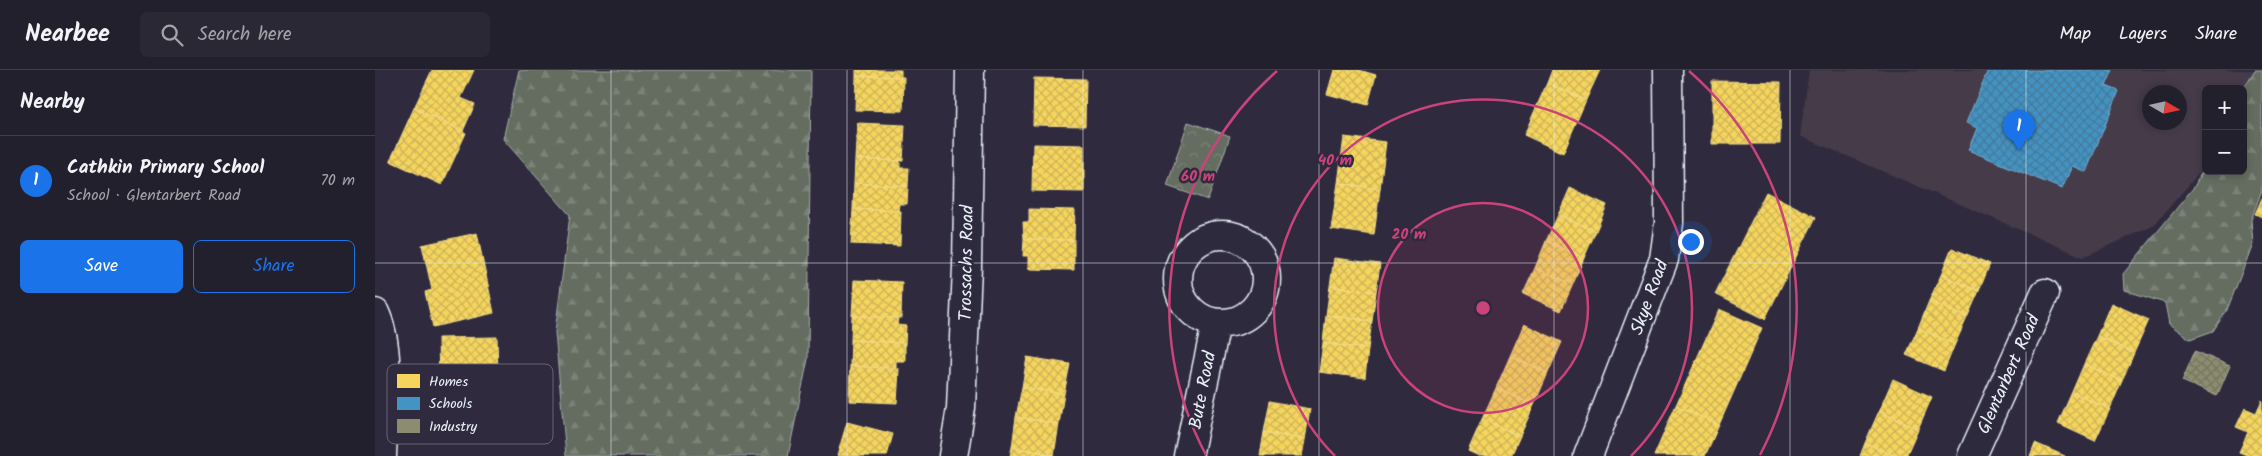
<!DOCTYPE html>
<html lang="en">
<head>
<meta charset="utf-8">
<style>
	:root { --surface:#23202e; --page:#2b2836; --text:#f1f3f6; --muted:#a3a3aa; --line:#403e4a; --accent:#1a73e8 }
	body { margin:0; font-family:Kalam,sans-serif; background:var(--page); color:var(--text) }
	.controls { position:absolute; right:15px; top:15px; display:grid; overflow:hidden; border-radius:8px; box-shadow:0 2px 8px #0003 }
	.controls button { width:45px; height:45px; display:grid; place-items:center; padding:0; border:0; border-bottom:1px solid var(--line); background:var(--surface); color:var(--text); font:25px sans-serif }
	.compass { position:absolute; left:1767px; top:15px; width:45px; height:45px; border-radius:50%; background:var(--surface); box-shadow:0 2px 8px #0003; rotate:99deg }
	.you { position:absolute; left:1315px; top:171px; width:18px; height:18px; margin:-12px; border:4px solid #fff; border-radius:50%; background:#1a73e8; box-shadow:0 0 0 8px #1a73e833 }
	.badge { display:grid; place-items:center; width:32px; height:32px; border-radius:50%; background:var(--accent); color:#fff; font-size:16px; font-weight:700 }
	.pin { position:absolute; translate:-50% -41px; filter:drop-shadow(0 1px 2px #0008) }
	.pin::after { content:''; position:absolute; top:26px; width:18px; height:15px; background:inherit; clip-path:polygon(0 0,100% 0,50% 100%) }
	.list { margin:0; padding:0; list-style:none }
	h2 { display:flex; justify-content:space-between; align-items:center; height:65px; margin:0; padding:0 20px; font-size:21px }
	h2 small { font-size:16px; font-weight:400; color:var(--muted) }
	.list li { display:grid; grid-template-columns:32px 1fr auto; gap:15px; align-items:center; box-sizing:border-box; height:90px; padding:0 20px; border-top:1px solid var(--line) }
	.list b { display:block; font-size:19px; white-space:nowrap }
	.list p { margin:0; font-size:16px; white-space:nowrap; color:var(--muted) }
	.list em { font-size:16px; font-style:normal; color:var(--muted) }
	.actions { display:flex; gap:10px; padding:15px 20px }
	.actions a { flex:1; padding:11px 0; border:1px solid var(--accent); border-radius:8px; text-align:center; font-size:18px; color:var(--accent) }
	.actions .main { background:var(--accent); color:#fff }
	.icon { flex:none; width:28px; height:28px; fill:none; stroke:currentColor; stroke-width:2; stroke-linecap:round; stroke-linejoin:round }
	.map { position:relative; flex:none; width:1887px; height:386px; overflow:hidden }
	header { display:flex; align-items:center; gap:30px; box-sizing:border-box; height:70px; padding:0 25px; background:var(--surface); border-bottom:1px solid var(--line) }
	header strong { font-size:24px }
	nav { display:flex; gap:28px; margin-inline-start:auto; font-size:18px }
	.search { width:350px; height:45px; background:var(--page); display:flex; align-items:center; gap:12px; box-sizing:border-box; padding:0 18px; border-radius:8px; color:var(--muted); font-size:19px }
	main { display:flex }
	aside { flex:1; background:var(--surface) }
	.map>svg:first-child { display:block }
	.built { fill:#453b49; fill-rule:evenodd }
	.forest { fill:url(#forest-firs); stroke:#a6afac }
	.park { fill:url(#park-crowns); stroke:#a6afac }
	.homes { fill:url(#homes-cross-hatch); stroke:#f2dd8b }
	.schools { fill:url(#schools-cross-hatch); stroke:#74afd3 }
	.industry { fill:url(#industry-cross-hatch); stroke:#a8aa97 }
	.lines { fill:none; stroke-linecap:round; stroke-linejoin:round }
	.street-casing { stroke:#e8f1f8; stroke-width:31 }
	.street { stroke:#2f2a3d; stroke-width:28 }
	.grid { fill:none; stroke:#e8f1f8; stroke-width:1; stroke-opacity:0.55 }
	.ring { fill:none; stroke:#ca437a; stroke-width:2.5 }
	.labels { text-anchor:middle; stroke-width:5; stroke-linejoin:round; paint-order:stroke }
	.street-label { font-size:18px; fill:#e8f1f8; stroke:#2f2a3d }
	.key { fill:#2f2a3d; stroke:#666675; stroke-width:1 }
	.key-label { font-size:14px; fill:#e8f1f8 }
	.centre { fill:#ca437a; stroke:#2f2a3d; stroke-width:2.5 }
	.ring-label { font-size:15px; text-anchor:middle; font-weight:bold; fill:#ca437a; stroke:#2f2a3d; stroke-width:5; stroke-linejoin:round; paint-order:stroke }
</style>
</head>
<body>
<header>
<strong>Nearbee</strong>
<div class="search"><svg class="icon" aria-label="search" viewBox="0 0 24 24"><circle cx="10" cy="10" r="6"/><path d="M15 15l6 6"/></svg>Search here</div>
<nav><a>Map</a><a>Layers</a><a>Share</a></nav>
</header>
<main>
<aside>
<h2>Nearby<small></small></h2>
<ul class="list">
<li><span class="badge">1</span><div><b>Cathkin Primary School</b><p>School · Glentarbert Road</p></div><em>70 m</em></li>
</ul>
<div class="actions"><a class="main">Save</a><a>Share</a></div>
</aside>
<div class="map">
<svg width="1887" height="386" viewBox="0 0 1887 386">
	<defs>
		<pattern id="forest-firs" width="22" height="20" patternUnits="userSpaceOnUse" patternTransform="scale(1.25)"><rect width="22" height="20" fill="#656d60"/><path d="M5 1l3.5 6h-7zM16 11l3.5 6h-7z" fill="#7b8278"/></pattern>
		<pattern id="park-crowns" width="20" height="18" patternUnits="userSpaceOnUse" patternTransform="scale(1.25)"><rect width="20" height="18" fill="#656d60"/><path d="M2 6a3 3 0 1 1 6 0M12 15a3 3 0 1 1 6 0" fill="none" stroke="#7b8278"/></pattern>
		<pattern id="homes-cross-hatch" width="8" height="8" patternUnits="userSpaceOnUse" patternTransform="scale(1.25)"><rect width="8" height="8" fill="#f6d55c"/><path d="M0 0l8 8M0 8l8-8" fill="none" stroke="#cab258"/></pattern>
		<pattern id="schools-cross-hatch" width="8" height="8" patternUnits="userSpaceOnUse" patternTransform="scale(1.25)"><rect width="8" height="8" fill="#4393c3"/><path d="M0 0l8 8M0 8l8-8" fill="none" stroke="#447999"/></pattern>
		<pattern id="industry-cross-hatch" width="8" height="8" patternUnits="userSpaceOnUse" patternTransform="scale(1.25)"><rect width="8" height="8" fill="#8c8c6e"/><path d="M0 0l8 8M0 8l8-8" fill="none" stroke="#747461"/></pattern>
	</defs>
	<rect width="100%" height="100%" fill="#2f2a3d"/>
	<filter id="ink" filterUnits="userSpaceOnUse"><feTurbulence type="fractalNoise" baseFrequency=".02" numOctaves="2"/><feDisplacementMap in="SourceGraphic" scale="10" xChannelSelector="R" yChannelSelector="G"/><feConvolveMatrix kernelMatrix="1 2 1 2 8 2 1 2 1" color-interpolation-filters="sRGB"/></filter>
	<g filter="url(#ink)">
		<!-- built -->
		<path class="built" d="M1434 0H1887L1868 19H1831V95L1778 156 1708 187 1425 66ZM1774 22H1804V52H1774Z"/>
		<!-- forest -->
		<path class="forest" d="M144 0H436L433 289 413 386H191L180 262 195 145 128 69Z
			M1880 0H1887V120L1876 150 1878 174 1852 240 1838 261 1815 269 1794 254 1790 233 1749 220 1748 204 1819 117 1831 94V101H1868V19Z"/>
		<!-- park -->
		<path class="park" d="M813 52 855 66 833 130 792 116Z"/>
		<!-- homes -->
		<path class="homes" d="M57 0H99L86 28 100 34 88 61 39 38Z
			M481 0H526V7L481 6Z
			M959 0H984L1001 5 993 35 952 24Z
			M1177 0H1225L1211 30 1172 13Z
			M481 6 529 7 528 41 480 40Z
			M659 8 711 9 710 56 658 55Z
			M1337 11 1406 12 1405 74H1337Z
			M1172 13 1211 30 1188 83 1149 65Z
			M39 38 91 63 67 115 15 91Z
			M482 53 530 55 528 91 480 89Z
			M969 67 1011 72 1005 119 963 113Z
			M658 74 709 75V122L657 121Z
			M480 89 525 91V98H534L533 116 479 113Z
			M479 113 533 116 532 134H524L523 141 478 139Z
			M963 113 1005 119 999 165 956 159Z
			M1195 118 1232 135 1221 161 1183 145Z
			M1391 122 1441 147 1390 249 1340 224Z
			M1887 128V147L1880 144Z
			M478 139 526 141 525 176 476 174Z
			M654 139 700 140 699 170 649 169 648 152H654Z
			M1183 145 1221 161 1209 188 1171 171Z
			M102 163 119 243 58 257 50 222 57 220 47 175Z
			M649 169 699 170V200L653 199V186H648Z
			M1171 171 1209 188 1198 214 1160 198Z
			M1577 178 1615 194 1604 221 1566 205Z
			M959 188 1005 194 1001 222 955 216Z
			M1160 198 1198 214 1186 241 1148 224Z
			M1566 205 1604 221 1592 248 1554 231Z
			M479 210 527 212 526 248 477 246Z
			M955 216 1001 222 997 251 951 245Z
			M1554 231 1592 248 1580 274 1543 258Z
			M1736 233 1774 250 1759 283 1722 266Z
			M1344 239 1387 258 1344 355 1301 335Z
			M951 245 997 251 993 279 948 273Z
			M477 246 523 248 522 255 531 256 530 273 476 270Z
			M1149 254 1187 272 1173 303 1135 286Z
			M1543 258 1580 274 1569 301 1531 285Z
			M1722 266 1759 283 1747 311 1709 294Z
			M122 267 124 347 58 349 57 313H64L63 268Z
			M476 270 530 273V291H521V298L475 296Z
			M948 273 993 279 990 308 944 302Z
			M1135 286 1173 303 1159 335 1121 318Z
			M652 287 695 294 689 324 647 317Z
			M1709 294 1747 311 1735 339 1697 322Z
			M475 296 524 299 522 333 474 331Z
			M1518 309 1557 327 1543 359 1504 341Z
			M647 317 689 324 684 354 641 347Z
			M1121 318 1159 335 1145 366 1107 349Z
			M1697 322 1735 339 1720 371 1683 354Z
			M1887 330V386H1874L1864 382 1873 362 1861 357 1870 338 1881 343Z
			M895 331 935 339 930 370 889 362Z
			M1301 335 1344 355 1330 386H1279Z
			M1504 341 1543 359 1531 386H1520L1490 373Z
			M641 347 684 354 679 385 637 377Z
			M1107 349 1145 366 1136 386H1104L1093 381Z
			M472 352 518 364 512 386H462Z
			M889 362 930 370 927 386H885Z
			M1490 373 1520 386H1485Z
			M1660 373 1690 386H1655Z
			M637 377 679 385V386H635Z"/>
		<!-- schools -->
		<path class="schools" d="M1613 0H1738L1731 16 1744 21 1711 102 1697 96 1687 119 1593 80 1602 58 1591 53Z"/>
		<!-- industry -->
		<path class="industry" d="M1820 281 1855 296 1842 326 1807 311Z"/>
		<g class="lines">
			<!-- street casing -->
			<g class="street-casing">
				<path id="street" d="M803 209a44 44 0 1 1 88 0a44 44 0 1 1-88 0Z
					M0 243C18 282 8 343 7 386
					M578 386 586 338 592 197 595 0
					M813 386 841 254
					M1213 386 1289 189 1294 153 1293 0
					M1597 386 1670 223"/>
			</g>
			<!-- street -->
			<use href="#street" class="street"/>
		</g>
	</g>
	<!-- grid -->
	<path class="grid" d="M236 0V386M472 0V386M708 0V386M944 0V386M1179 0V386M1415 0V386M1651 0V386M0 193H1887"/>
	<!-- distance rings -->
	<circle cx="1108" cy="238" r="105" fill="#ca437a" fill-opacity=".12"/>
	<g class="ring">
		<circle cx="1108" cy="238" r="105"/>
		<path d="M960 386A209 209 0 1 1 1256 386"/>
		<path d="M831 385A314 314 0 0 1 902 1M1314 1A314 314 0 0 1 1385 385"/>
	</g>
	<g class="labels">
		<!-- street labels -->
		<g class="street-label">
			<text transform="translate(591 193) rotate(-89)" y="6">Trossachs Road</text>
			<text transform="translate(1274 227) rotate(-70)" y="6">Skye Road</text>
			<text transform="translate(1633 304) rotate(-66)" y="6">Glentarbert Road</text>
			<text transform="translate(827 320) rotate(-79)" y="6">Bute Road</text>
		</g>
	</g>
	<!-- legend -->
	<rect x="12" y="294" width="166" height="80" rx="8" class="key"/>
	<rect x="22" y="304" width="23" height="14" fill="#f6d55c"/>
	<rect x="22" y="327" width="23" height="13" fill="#4393c3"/>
	<rect x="22" y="349" width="23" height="14" fill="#8c8c6e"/>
	<g class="key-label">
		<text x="54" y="316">Homes</text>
		<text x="54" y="338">Schools</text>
		<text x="54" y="361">Industry</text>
	</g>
	<circle cx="1108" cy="238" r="8" class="centre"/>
	<g class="ring-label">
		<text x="960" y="95">40 m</text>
		<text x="823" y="111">60 m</text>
		<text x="1034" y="169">20 m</text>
	</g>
</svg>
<div class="controls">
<button>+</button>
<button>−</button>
</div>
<svg class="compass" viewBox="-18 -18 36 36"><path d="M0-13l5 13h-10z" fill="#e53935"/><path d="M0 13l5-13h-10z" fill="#a3a3aa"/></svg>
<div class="you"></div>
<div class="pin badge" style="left:1644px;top:81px">1</div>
</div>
</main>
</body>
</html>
